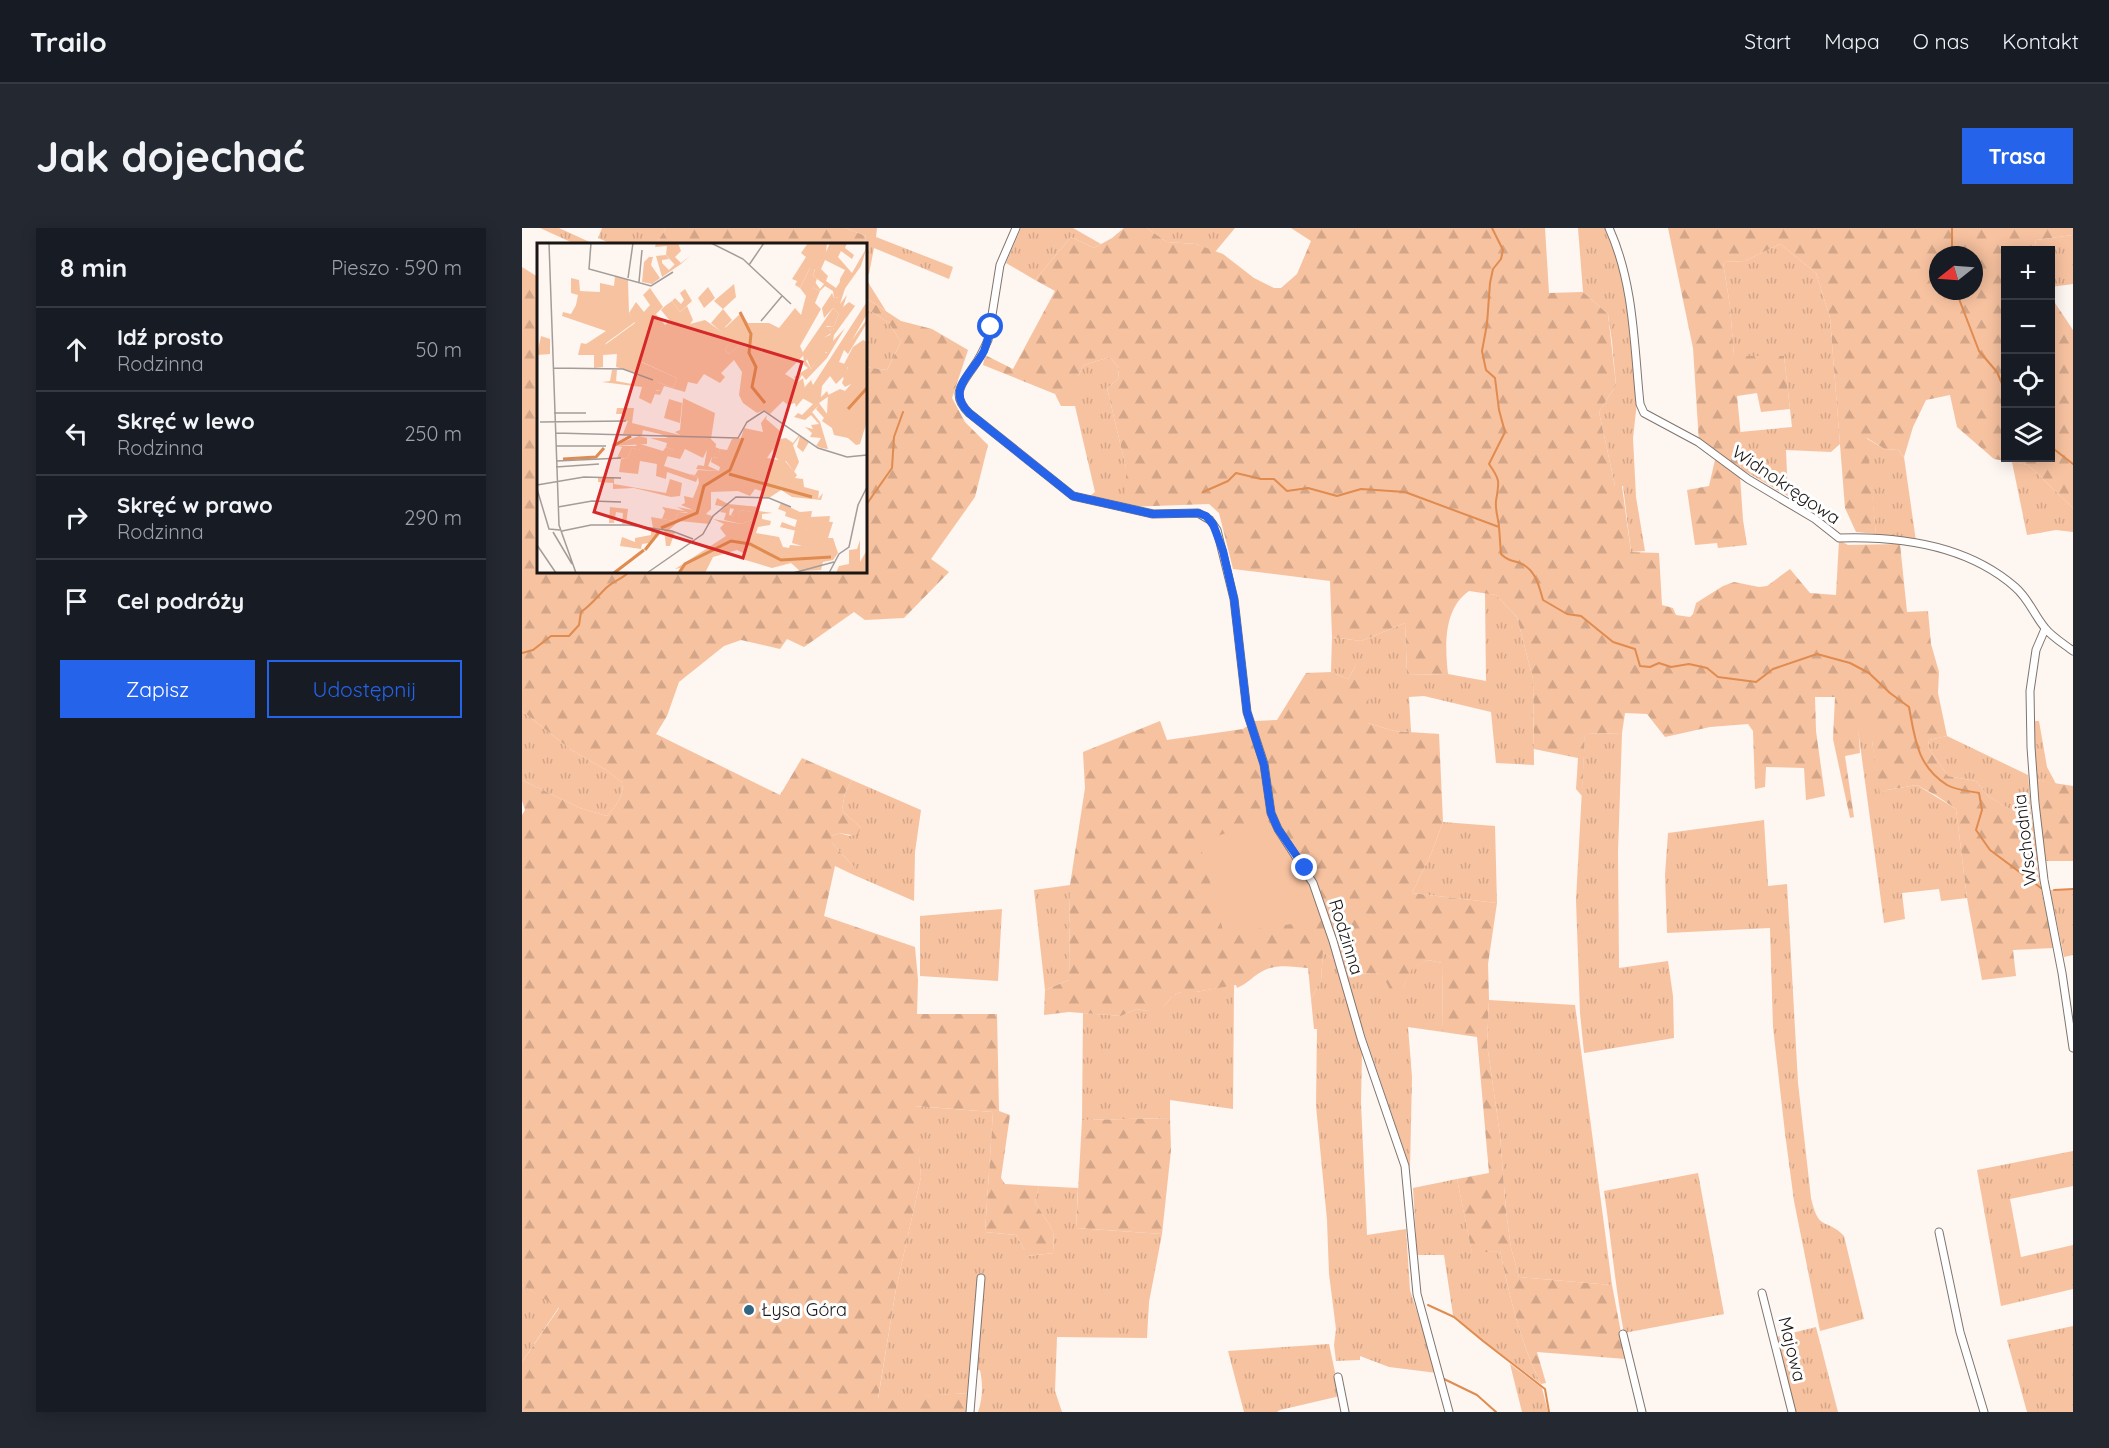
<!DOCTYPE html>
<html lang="pl">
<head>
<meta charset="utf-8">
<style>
	:root { --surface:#171b24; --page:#242831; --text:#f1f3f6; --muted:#9ea1a6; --line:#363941; --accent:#2563eb }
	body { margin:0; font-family:Quicksand,sans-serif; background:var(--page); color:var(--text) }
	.controls { position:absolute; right:18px; top:18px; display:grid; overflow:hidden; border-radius:0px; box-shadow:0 3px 15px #0003 }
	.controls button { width:54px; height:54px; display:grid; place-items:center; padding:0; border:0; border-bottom:2px solid var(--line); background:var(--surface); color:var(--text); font:30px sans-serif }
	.compass { position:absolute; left:1407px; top:18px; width:54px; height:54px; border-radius:50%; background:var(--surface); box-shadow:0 3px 15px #0003; rotate:253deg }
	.stop { position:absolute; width:18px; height:18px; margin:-14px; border:4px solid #2563eb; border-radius:50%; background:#fff }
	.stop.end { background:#2563eb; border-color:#fff; box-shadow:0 2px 6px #0008 }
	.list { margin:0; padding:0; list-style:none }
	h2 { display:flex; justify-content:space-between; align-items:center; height:78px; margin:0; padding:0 24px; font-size:26px }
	h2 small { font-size:20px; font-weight:400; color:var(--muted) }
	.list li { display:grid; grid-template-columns:39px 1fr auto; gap:18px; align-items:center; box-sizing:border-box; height:84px; padding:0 24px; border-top:2px solid var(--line) }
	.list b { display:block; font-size:22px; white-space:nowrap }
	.list p { margin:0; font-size:20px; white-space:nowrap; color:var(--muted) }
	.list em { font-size:20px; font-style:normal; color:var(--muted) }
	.actions { display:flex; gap:12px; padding:18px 24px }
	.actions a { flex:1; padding:14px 0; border:2px solid var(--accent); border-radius:0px; text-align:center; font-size:21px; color:var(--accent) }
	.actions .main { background:var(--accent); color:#fff }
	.icon { flex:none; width:33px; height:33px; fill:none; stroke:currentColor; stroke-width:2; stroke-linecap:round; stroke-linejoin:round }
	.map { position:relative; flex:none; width:1551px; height:1184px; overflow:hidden; border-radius:0px }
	header { display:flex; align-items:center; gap:36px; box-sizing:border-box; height:84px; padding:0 30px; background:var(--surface); border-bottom:2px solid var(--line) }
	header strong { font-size:28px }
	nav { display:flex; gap:33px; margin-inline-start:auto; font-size:21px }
	.intro { display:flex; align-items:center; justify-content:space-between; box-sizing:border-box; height:144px; padding:0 36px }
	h1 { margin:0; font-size:42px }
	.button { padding:15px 27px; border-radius:0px; background:var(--accent); color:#fff; font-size:21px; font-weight:700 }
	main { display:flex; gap:36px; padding:0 36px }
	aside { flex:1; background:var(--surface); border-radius:0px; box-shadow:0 3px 15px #0003 }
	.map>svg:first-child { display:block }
	.grass { fill:url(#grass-tufts) }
	.forest { fill:url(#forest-firs); fill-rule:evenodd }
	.park { fill:#f7c2a0 }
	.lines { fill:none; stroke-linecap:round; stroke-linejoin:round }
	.stream { stroke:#e08b4f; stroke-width:2 }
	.minor-casing { stroke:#80756e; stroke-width:9 }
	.minor { stroke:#fff; stroke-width:7 }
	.route { stroke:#2563eb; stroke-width:8 }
	.poi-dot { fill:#326683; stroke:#fff; stroke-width:2 }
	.labels { text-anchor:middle; stroke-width:6; stroke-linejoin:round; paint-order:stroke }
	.street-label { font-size:18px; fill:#1b1614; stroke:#fff }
	.poi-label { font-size:18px; fill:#1b1614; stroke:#fff; text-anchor:start }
	.inset-river { fill:none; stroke:#e08b4f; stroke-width:3 }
	.inset-road { fill:none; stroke:#a39c99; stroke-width:1.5 }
	.view { fill:#d62828; fill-opacity:0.15; stroke:#d62828; stroke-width:3 }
	.inset-edge { fill:none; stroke:#1b1614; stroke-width:3 }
</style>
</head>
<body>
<header>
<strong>Trailo</strong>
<nav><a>Start</a><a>Mapa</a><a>O nas</a><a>Kontakt</a></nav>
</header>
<div class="intro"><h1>Jak dojechać</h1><a class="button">Trasa</a></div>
<main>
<aside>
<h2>8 min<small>Pieszo · 590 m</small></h2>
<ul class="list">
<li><svg class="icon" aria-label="ahead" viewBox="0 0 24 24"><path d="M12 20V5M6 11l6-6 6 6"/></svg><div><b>Idź prosto</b><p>Rodzinna</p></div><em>50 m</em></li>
<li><svg class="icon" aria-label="left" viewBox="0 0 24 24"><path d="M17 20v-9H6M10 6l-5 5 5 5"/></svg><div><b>Skręć w lewo</b><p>Rodzinna</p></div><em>250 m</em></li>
<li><svg class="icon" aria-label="right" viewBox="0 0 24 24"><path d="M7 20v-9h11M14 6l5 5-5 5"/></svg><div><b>Skręć w prawo</b><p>Rodzinna</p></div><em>290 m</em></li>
<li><svg class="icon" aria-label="arrive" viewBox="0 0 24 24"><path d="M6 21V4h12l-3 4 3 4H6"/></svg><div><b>Cel podróży</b></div></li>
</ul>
<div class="actions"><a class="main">Zapisz</a><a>Udostępnij</a></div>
</aside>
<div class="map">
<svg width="1551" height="1184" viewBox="0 0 1551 1184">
	<defs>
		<pattern id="grass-tufts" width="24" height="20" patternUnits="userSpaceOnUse" patternTransform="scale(1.5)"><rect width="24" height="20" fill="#f7c2a0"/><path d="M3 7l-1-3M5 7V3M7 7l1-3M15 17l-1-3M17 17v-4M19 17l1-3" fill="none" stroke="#d3a689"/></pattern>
		<pattern id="forest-firs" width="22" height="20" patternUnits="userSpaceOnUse" patternTransform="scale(1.5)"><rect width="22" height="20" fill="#f7c2a0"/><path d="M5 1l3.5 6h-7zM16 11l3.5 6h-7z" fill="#d3a689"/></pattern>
	</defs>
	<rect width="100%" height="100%" fill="#fdf6f1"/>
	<!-- grass -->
	<path class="grass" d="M18 0H37L72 16H53Z
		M80 0H144L134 16H90L76 10Z
		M323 0H355L354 9 431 39 427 51 352 20 347 46 344 45V16H342L344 8Z
		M499 0H551L579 16 572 20 549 9 513 52 484 35Z
		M625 0H713L693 24 674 16 645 14Z
		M1056 0H1084L1096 28 1104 60 1116 165 1111 210 1114 269 1123 323 1109 324 1101 258H1093L1077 184 1094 157 1090 114 1086 86 1061 64Z
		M1551 7V56L1529 59 1528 22H1512L1514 12Z
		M1258 16 1294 45 1308 90 1318 216 1309 224 1264 222 1266 268 1219 241 1218 204 1270 199 1262 128 1212 129 1208 78 1201 34 1223 33Z
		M344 51 364 83 344 70Z
		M344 80 367 95 379 114 365 142 344 139Z
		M588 129 597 140 596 151 585 160 604 240V279L568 268 573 264 553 178H539L533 166 556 148 562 137Z
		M1344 210 1364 222 1375 221 1382 229 1394 313 1354 306Z
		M1490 234 1506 237 1551 280V304L1534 302 1505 307Z
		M963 365 974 367 995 389 1011 451 1012 537 974 535 969 484 902 468 887 469 889 504 872 503 846 495 834 437 826 451 809 444 810 409 839 413 883 395 885 447 926 446 964 453Z
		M0 483 48 521 84 542 101 555C101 569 94 578 85 588L58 580 0 552Z
		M1513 493H1517L1525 539 1534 556 1513 552 1511 500Z
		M1335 494H1350V513L1359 566 1365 562 1395 557 1434 581 1445 670 1419 673 1417 661 1380 665 1383 691 1362 695Z
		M1100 505 1096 624 1097 740 1146 733 1151 768 1152 810 1062 825 1058 785 1054 672 1063 506Z
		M1425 508 1506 547 1510 595 1466 568 1454 553 1426 548 1406 519 1407 512Z
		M330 552 399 582 393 624 392 673 332 647V639L310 615V608L317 605 328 608 339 600 320 582 323 565Z
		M1242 592 1246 658 1265 656 1276 855 1289 970C1297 1005 1304 989 1322 1008L1342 1091 1298 1103 1272 973 1263 905 1251 799 1248 700 1145 705 1143 647 1146 605Z
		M921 594 973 598 975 675 890 665 909 626Z
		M548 657 547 752 523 762 512 662Z
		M1551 661V727L1542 729 1528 662Z
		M480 681 476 753 398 748V688Z
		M801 724 815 734 840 823 839 875 845 1007 884 1001 888 1062 915 1145 867 1139 838 1128V1132L814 1133 812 1117 814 1101 807 1046 805 992 794 878 795 801H792L789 771 799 752Z
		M906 732 920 735 921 804 886 799 890 849 888 940 836 787 824 745 860 746 881 759 890 739Z
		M712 757 711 881 648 872V890L560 892 561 785 599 788 614 781 625 783 643 777 650 768 659 764H674Z
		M967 772 1053 777 1090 1057 997 1049 989 1020 984 983 978 907 965 816Z
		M392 878 471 884 463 1004 494 1007 506 1028 532 1025 531 1003 513 974 517 958 556 960 554 1000 640 1006 627 1074 625 1110 535 1109 533 1163 540 1184H456C461 1169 461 1157 458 1142L450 1143 447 1165 356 1171 374 1061 399 949Z
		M1551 923V958L1488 971 1499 1029 1551 1017V1061L1479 1078 1455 942Z
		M1176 945 1202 1086 1102 1105C1093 1058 1089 1010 1082 963Z
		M935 951 950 1024 978 1023C988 1069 998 1114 1019 1156L959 1111 931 1087 922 1027H895L891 960Z
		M0 1057 37 1079 0 1134Z
		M1551 1098V1184H1505L1485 1112Z
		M1294 1099 1316 1184H1272L1254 1109Z
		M807 1116 818 1168 758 1182 755 1184H722L706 1123Z
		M988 1136 1020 1160 1026 1184H1000Z"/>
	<!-- forest -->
	<path class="forest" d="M144 0H323L344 8 342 16H134Z
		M602 0H625L645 14 674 16 701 26 732 50 752 60H759L775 46 789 13 769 0H1023L1027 65 1061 64 1086 86 1094 157 1077 184 1093 258H1100L1109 324 1137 325 1140 377 1151 380 1154 387 1168 389 1171 386 1174 375 1201 358 1212 354 1237 359 1245 358 1268 341 1288 365 1314 367 1317 312 1326 317 1378 316 1385 384 1406 383 1409 416 1417 444 1416 465 1425 508 1407 512 1406 519 1426 548 1454 553 1466 568 1511 595H1517L1513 552 1551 558V633H1522L1515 635C1518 664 1527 691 1531 720L1491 722 1494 748 1460 752 1445 670 1434 581 1415 568 1395 557 1365 562 1358 567 1350 513V495L1336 494 1338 525 1323 528 1332 589 1328 590 1311 511 1313 469H1293L1294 503 1303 568 1284 572 1282 540 1244 539 1243 559 1233 561 1231 503 1226 496 1188 499 1143 509 1125 486 1103 485 1100 505 1063 506 1060 568 1054 561 1056 530 1012 521 1011 451 995 389 974 367 947 363C921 381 923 418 926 446L885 447 883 395 839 413 810 409 808 353 711 341 697 285 687 276 604 279V240L585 160 596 151 597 140 588 129 562 137 556 148 555 162H539L533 166 461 137 463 127 491 141 533 63 513 52 549 9 572 20 590 10Z
		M1146 0H1551V7L1514 12 1512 22H1484V230H1528L1529 69 1551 102V280L1506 237 1472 231 1435 199 1428 167 1404 172 1391 199 1382 229 1375 221 1364 222 1345 210 1354 306 1334 304 1323 280 1308 90 1294 45 1258 16 1223 33 1201 34 1208 78 1212 128H1262L1268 181 1239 184 1235 165 1215 168 1220 219 1218 248 1221 292 1225 317 1196 320 1195 315 1173 317 1165 262 1187 258 1195 223 1177 215 1171 120ZM1416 27H1452V63H1416Z
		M0 39 16 49V344H344V139L365 142 379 114 367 95 344 80V70L379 93 410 101 446 122 430 170 443 194 466 217 453 269 409 331 427 344 382 390 343 392 332 384 282 419 265 411 258 421 219 412 202 418 157 454 145 488 134 506 258 567 280 530 330 552 323 565 320 582 339 600 335 608 317 605 310 608V615L332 639V647L313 638 302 688 393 719 396 752 395 786H475L477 883 488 887 479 950 483 956 517 958 513 974 531 1003 532 1025 506 1028 494 1007 463 1004 471 884 393 878 399 949 374 1061 356 1170 447 1165 444 1184H0V1134L37 1080 0 1057V587L3 582 0 573V552L58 580 85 588C94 578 101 569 101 555L84 542 48 521 0 483Z
		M842 430 847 432 846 495 872 503 917 506 921 594 909 626 890 665 975 675 966 736 967 772 965 816 978 907 984 983 989 1020 997 1049 1090 1057 1104 1131 1015 1124 1024 1155 1019 1156C998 1114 988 1069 978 1023L950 1025 935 951 967 945 955 809 921 804 920 735 906 732 891 739 874 773 860 746 824 745 815 734 801 724 799 752 789 771 786 740C770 739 754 735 739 744 730 749 725 756 715 760L714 757 674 764H659L650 768 643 777 636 781 625 783 614 781 599 788 547 784 522 787 523 762 547 752 548 657 563 560 561 524 638 493 645 512 721 501 733 493 755 492 784 445 809 444 826 451 834 437Z
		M648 890 649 922 640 1006 554 1000 560 892Z"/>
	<!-- park -->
	<path class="park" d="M746 593C765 623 792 655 796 692L702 706 677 613Z"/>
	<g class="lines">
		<!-- stream -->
		<path class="stream" d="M970 0 981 22 979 31 971 41 968 55 965 96 960 123 964 142 973 150 977 182 983 204 967 236C979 253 977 254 974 273 973 281 976 290 977 298
			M1430 27V0
			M1434 63 1457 123 1475 144 1484 165
			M1528 218 1551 236
			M681 264 706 253 714 245 739 251H752L765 263 786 260 815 268 839 261 883 264 977 299 979 326C988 335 990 331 1000 336 1014 343 1017 358 1021 372L1045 386 1059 388 1091 414 1113 421 1118 438 1128 439 1137 435 1149 439 1167 436 1185 440 1196 449 1234 454 1251 441 1295 426 1328 435 1347 445 1368 465 1387 479C1393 511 1395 538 1425 557 1433 562 1447 563 1457 565L1460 582 1454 602 1468 622 1519 660
			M344 277 370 240 372 209 381 184
			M0 425 11 422 29 408H47L57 397 59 384C69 377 75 369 84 360 90 354 100 351 107 344
			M1532 662 1551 661
			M906 1077 932 1089 961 1113 1023 1161 1027 1184
			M920 1150 955 1167 974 1184"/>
		<!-- minor casing -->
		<g class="minor-casing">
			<path id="minor" d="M494 0 478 37 466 112C462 121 458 130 452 138 440 156 428 166 447 185L551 268 631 286 676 285 688 292 695 302 712 371 725 484 742 536 749 585 756 601 791 655 811 713 839 810 883 938 895 1066 927 1184
				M1087 0C1112 55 1112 117 1118 176L1122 185 1176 214 1226 251 1293 291 1317 310C1379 308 1445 317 1493 359 1507 371 1512 387 1523 400 1530 409 1542 416 1551 423
				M1523 401 1514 422 1508 463 1509 519 1513 575 1522 652 1540 745 1551 820
				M1417 1004 1438 1104 1462 1184
				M1240 1065 1270 1184
				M1101 1106 1120 1184
				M816 1149 823 1184
				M448 1184 459 1050"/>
		</g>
		<!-- minor -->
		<use href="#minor" class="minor"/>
	</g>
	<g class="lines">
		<!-- route -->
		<path class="route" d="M469 99C467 107 465 115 462 123 451 145 423 161 447 185L551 268 631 286 676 285 684 288 691 296 701 323 712 371 725 484 742 537 749 585 756 601 783 640"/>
	</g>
	<!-- markers -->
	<circle class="poi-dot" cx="227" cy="1082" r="6"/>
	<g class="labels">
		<!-- street labels -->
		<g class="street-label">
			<text transform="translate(1264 257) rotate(34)" y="6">Widnokręgowa</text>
			<text transform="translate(1503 612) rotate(-97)" y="6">Wschodnia</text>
			<text transform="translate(824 709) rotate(73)" y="6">Rodzinna</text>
			<text transform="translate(1270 1121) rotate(76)" y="6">Majowa</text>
		</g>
		<!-- poi labels -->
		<g class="poi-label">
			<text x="239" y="1088">Łysa Góra</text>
		</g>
	</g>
	<!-- overview -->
	<g transform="translate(15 15)">
		<rect width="330" height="330" fill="#fdf6f1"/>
		<path d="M119 0H141L144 8 138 14 144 20 153 13 144 21 141 19 138 22 129 12 130 3 118 4ZM271 0H290L289 9 293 0H310L308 5 317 12 315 16 304 8 301 14 315 30 330 4 324 23 302 54 297 55 296 48 288 43 283 48 276 45 278 39 283 46 287 41 276 33 278 26 273 25 263 45 258 42 260 38 255 36 269 14 264 10ZM288 17 308 27 303 36 305 47 303 39 299 45 289 38 291 33 284 26ZM78 33 91 37 92 70 98 79 69 100 66 112H41L44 100 49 101 69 88 25 73 26 69 34 71 39 62 41 52 34 50V35L42 37 43 48 63 49V40L77 43ZM171 44 178 55 167 65 161 55ZM148 46 155 58 143 69 135 58 138 55 144 61 147 57 143 50ZM329 60 330 71 315 97 330 76V80L311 111 307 107 302 119 311 122 308 137 306 134 299 141 293 133 285 143 284 154 290 148 292 153 282 160 290 171 288 176 279 166 282 162 275 169 283 179 291 206 285 205 279 203 284 195 273 194 275 190 268 184 276 186 274 182 282 181 274 172 268 177 257 174 261 170 265 172 276 161 265 155 272 148 267 145 274 137 276 142ZM296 65 302 71 297 83H289L294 88 296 84V89L285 96 269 118 274 126 285 108 290 110V115L269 137 265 132 261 139 257 134 271 125 267 122 266 109ZM186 66 195 77 188 84 205 100 192 111 188 107 194 97 174 80ZM104 119 140 135 136 145 121 139 119 148H125L123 152 118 151 114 161 102 155 105 144 65 139 73 138 75 127H80L79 138 95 141ZM132 156 145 160 143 180 127 175ZM80 165H97L95 180 143 192 137 207 129 204 130 200 113 195H131L123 191 106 187 105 192 86 191 91 178H87V171H79ZM262 192 272 199 266 209 260 204 263 193 256 202 262 219 257 229 249 218 245 220 238 214 236 206 243 196 249 195 256 200ZM102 193 110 195V201L74 203ZM178 204 183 206 182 215 175 214 171 223 182 228 159 226 161 222 167 223 170 207ZM95 205 131 212 127 223 161 234 159 239 130 229 129 236 119 233 120 221 103 218 101 231 82 229 84 216H90ZM61 234 77 235V241L129 250 133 236 145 240 143 253 134 254 97 245 76 246V240L61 239ZM244 260 263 269 275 268 274 274 293 273 292 280 270 284 268 290 243 284 245 279 258 284 260 277 248 273 249 269 241 266ZM73 264 91 266 89 281H85L86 270 79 269 77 280H72ZM125 264 152 269H142L137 278 125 276 128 268ZM188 264 193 265 192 272 201 273 203 267 215 269V277L204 281 187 277 189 270 183 269ZM114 286 122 289 112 300 105 301 104 306 83 303 85 294 98 299V295L114 292Z" fill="#f7c2a0" fill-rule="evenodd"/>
		<path d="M129 12 132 16 125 17V20L132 27 141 18 144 21 125 34 119 13ZM112 14H116L114 22 123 35 115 41 105 39 107 19ZM273 25H278L276 33 280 36 276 45 283 48 278 60 284 66 263 103 267 112 248 131 261 139 266 135 268 146 274 142 275 145 259 164 258 160 251 162 246 158 233 171 227 167 220 170 206 160 202 152 205 129 197 117 184 130 188 134 183 140 167 131 160 141 151 139 148 149 127 143 125 148 116 147 121 139 136 145 140 135 105 119 101 131 79 124 80 111 66 112V124L57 125V111H65L61 107 98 80 92 70 99 59 107 69 113 62 106 52 113 45 126 64 119 71 128 82 133 78 124 67 128 63 135 58 143 69 150 63 156 77 153 81 168 77 195 96 188 107 192 111 205 100 187 86 204 70 211 80H232L242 85 258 65 264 72 269 53 263 45ZM303 36 310 39 303 61 310 52 306 64 312 59 318 63 297 92 296 98 308 85 290 115V109H285L274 126 270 116 281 97 293 92 297 85 294 88 289 84 297 83 302 71 296 65 287 75 285 65 295 50 297 55 302 54ZM197 41 199 54 186 66 177 58ZM326 97 330 99V178L323 201 319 202 311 195 297 192 295 185 285 178 290 170 291 152 303 146 308 148 314 141 308 144 305 140 311 124 306 123 316 104ZM146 155 178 170 174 196 179 201 178 209 170 207 166 215 148 206 143 216 95 205 90 216 80 215 85 204 81 203H99L100 200 126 208 129 204 137 207 134 200 143 192 138 189 143 187ZM230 172 229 176 243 188V196L230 215 248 218 260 232 258 235 266 236 267 244 282 248 281 256 286 250 284 257 255 254 244 247 232 255H225L227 249 218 246 213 253 201 248 174 249V266L169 271 175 273 173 281 142 278 132 287 138 289 133 303H129L127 286 116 285 114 274 137 278 142 269 151 270 140 264 156 267 144 262 148 260 147 253 156 255 162 240 161 234 153 231 158 232 161 227 182 228 183 224 174 219 175 214 181 215 183 206 190 207 195 196 204 195 207 185 226 189 224 180ZM180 255 191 261 223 264 222 268 236 270 225 271V276L234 278 233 282 221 284 219 290 242 294 246 304 252 305 253 302 265 303 255 300 258 287 268 289 272 278 296 279 291 295H296L301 310 296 317 286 319 284 327 263 328 254 320 235 325 205 316 206 310 200 307 176 314 168 330H142L143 325 138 326 189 293 183 285 187 281 176 276 204 281 215 277 214 269 203 267 201 274 194 272 197 266 178 262ZM323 297V319L330 307V330H299L302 323 312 321V307L320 306Z" fill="#f7c2a0"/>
		<path d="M4 93 13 96V111L0 112Z" fill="#f7c2a0"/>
		<path class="inset-river" d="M203 69 214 91 212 110 219 124 215 144 228 160M311 166 330 145M76 203 94 193M26 216 59 214 67 205M192 231 275 254M124 285 160 270 167 243 193 227 206 195M108 307 123 288M77 330 107 307M142 330 148 321 194 298 213 301 244 317 294 314"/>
		<path class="inset-road" d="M12 0 22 282 39 330M54 0 52 26 114 43 136 29M174 0 206 16 254 61M212 22 227 0M91 35 96 0M102 39 105 7M224 78 245 53M17 125 86 126 116 137M17 170H49M3 179 89 178M19 190 201 195 210 179 227 168 281 205 310 214 330 212M19 203H69M20 218 84 215M19 224 62 221M0 242 47 234 84 235M0 246 12 286 23 287M21 264 55 258 84 259M25 288 54 282H92L135 288 156 296M16 289 35 321M0 302 19 330M110 330 166 291 176 273 199 254 232 255 254 264M256 330 297 319M292 330 302 311 312 304 321 262 330 244"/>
		<path class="view" d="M116 74 265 119 206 315 57 269Z"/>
		<rect width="330" height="330" class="inset-edge"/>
	</g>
</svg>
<div class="controls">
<button>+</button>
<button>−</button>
<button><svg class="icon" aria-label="locate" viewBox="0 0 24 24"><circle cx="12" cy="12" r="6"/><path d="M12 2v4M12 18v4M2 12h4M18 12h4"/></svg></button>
<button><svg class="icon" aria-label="layers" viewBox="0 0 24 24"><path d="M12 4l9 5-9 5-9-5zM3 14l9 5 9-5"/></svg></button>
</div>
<svg class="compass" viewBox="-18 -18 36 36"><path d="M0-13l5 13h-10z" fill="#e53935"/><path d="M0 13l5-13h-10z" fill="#9ea1a6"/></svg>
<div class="stop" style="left:469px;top:99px"></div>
<div class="stop end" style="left:783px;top:640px"></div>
</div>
</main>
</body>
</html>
